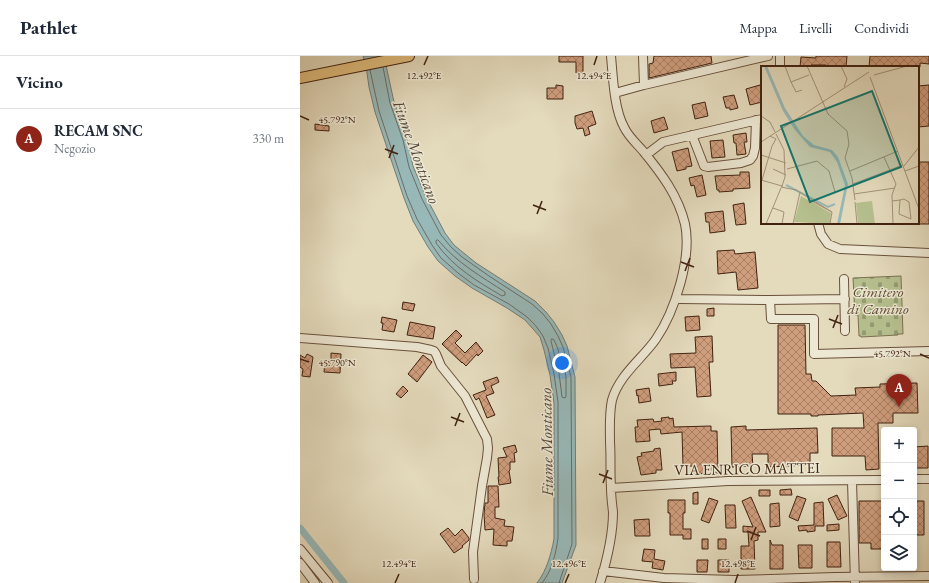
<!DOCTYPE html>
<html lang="it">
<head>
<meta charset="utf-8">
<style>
	:root { --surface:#fff; --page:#f6f6f7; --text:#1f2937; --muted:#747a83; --line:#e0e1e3; --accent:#8f2418 }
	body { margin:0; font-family:"EB Garamond",serif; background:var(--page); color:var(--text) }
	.controls { position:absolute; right:12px; bottom:12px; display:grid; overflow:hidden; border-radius:4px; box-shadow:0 2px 6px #0003 }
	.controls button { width:36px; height:36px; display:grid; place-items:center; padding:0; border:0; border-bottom:1px solid var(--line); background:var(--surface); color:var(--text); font:20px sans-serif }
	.you { position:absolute; left:262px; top:307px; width:14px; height:14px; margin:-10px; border:3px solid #fff; border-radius:50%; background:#1a73e8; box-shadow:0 0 0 6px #1a73e833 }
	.badge { display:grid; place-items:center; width:26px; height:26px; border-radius:50%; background:var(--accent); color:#fff; font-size:13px; font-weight:700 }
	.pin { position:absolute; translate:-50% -33px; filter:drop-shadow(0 1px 2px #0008) }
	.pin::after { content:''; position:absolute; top:21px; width:14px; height:12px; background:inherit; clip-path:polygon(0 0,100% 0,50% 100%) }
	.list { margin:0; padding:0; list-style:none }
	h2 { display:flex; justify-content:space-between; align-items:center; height:52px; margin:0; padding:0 16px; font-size:17px }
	h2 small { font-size:13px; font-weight:400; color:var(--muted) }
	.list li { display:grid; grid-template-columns:26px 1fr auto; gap:12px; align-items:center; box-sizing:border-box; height:60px; padding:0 16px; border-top:1px solid var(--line) }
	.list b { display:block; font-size:15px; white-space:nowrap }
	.list p { margin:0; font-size:13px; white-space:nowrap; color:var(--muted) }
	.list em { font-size:13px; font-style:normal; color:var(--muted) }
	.icon { flex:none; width:22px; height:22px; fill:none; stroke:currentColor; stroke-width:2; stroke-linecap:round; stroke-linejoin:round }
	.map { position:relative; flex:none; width:629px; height:527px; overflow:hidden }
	header { display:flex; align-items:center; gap:24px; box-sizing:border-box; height:56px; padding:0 20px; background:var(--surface); border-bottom:1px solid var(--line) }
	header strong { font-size:19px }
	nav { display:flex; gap:22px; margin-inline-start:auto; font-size:14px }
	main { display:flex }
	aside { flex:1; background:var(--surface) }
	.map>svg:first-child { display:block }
	.cemetery { fill:url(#cemetery-stones); stroke:#7c7050 }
	.water { fill:#98b9b9; stroke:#757c75 }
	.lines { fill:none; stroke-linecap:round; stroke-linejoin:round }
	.shore { stroke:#6c6d64; stroke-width:1 }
	.canal { stroke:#98b9b9; stroke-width:7 }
	.building { fill:url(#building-cross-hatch); stroke:#412110 }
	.minor-casing { stroke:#6a503b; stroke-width:10 }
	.major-casing { stroke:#412110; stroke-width:12 }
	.minor { stroke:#ede8d4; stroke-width:8 }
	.major { stroke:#e2be7e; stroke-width:10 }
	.ticks { fill:none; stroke:#412110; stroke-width:1.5 }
	.labels { text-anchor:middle; stroke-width:3; stroke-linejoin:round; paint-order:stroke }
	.park-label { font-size:15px; font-style:italic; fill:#5e4930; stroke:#ede8d4 }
	.street-label { font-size:15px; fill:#412110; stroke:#ede8d4 }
	.water-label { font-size:16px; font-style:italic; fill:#57473a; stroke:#ede8d4 }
	.inset-river { fill:none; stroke:#98b9b9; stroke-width:2 }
	.inset-road { fill:none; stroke:#a39178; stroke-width:1 }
	.view { fill:#0f766e; fill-opacity:0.15; stroke:#0f766e; stroke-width:2 }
	.inset-edge { fill:none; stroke:#412110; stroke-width:2 }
	.ticks-label { font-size:10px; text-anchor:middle; fill:#412110; stroke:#ede8d4; stroke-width:3; stroke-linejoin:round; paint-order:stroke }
</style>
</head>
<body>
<header>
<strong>Pathlet</strong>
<nav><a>Mappa</a><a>Livelli</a><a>Condividi</a></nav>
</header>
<main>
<aside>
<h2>Vicino<small></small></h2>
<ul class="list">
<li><span class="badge">A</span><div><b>RECAM SNC</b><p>Negozio</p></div><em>330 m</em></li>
</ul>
</aside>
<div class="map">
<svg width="629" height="527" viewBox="0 0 629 527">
	<defs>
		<pattern id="cemetery-stones" width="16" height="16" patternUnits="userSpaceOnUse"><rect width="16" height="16" fill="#b6c08f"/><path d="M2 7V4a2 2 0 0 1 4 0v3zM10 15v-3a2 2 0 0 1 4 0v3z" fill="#969c73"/></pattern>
		<pattern id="building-cross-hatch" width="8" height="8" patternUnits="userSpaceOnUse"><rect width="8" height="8" fill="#cf9e7d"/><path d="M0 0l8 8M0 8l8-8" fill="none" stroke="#aa8065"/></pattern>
	</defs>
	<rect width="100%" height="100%" fill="#e4dbbd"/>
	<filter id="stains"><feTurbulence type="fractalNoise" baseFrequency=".005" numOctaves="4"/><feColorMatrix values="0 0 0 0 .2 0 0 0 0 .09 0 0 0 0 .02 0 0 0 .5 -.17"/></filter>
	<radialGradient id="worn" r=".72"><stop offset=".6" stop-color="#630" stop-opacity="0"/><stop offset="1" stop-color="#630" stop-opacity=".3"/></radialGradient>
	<!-- cemetery -->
	<path class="cemetery" d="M601 220 603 278H598V279L561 281V280H559L558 259H555L553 222Z"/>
	<!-- water -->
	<path class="water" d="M63 0H84L94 46 107 83 113 110 126 141 145 177 154 189 176 207 235 245 246 256 254 266 262 279 267 290 275 321 276 489 262 527H237C247 514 251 498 254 483V347L250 319 244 294 240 281 233 273 225 264 207 252 172 232 155 220 138 205 128 191 113 165 104 142 75 56 69 31 66 10Z"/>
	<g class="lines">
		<!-- shore -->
		<path class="shore" d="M83 11 90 47 103 84 109 111 122 143 141 179 151 191 162 201 189 220 232 248 243 258 251 268 258 280 263 291 271 321 272 488 259 527
			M70 14 79 55 107 140 117 163 132 189 141 202 158 217 174 229 209 248 227 261 236 270 243 280 248 292 254 318 258 346V482C256 497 252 515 242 527
			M138 184 139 185C157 207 182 221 205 236V239L202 240C177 225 154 212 136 187V185Z
			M252 283 254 284 258 293 260 303 265 314 266 322V340L265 342 262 341 259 317 251 285Z"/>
		<!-- canal -->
		<path class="canal" d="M0 472 44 527"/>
	</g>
	<!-- building -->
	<path class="building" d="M259 0H283V17H276V6H259Z
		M354 0H411L412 7 349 22V8L353 7Z
		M516 0H547L546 11H526V9H511V11H500L501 1 516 2Z
		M570 0H629V8L620 7V11H569Z
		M256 29 263 30V43H247V32H256Z
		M460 29 462 38V46L450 49 446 33Z
		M629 29V70L618 71V30Z
		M434 39 438 52 430 54V52H426L423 41Z
		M405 46 408 60 395 63 392 49Z
		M292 55 296 68 288 71 290 78 285 80 283 72 277 73 275 67V60Z
		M364 61 368 73 354 77 351 65Z
		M15 68 29 70V75L15 74Z
		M446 77 447 86H444L446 98 437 99 436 87H434L433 79Z
		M423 84 425 101 412 102 410 85Z
		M388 92 392 110 386 111V113L377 115 372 96Z
		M618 106H629V168H618Z
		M440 116H449L450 132 433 133V135L419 136V134H417L415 120 440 119Z
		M402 119 406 139 397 141 394 129 391 130 389 122Z
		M444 147 446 168 436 169 433 149Z
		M423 155 425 175 410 177 409 166H406L405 157Z
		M434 194 435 198 455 196 458 232 438 234 436 216 418 218 417 195Z
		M103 246 115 248 113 255 102 253Z
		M414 252V260H407V253Z
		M399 260 400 274 386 275 385 261Z
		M82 261 97 264 94 276 82 274 83 267H81Z
		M110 266 135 271 133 283 107 279Z
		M478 269H505L506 318H511L512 325H516L531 340 556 339 555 332 580 331V328L617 327 618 357H593V367H578L579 413 566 414 565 400H532V372H564L563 357 518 359V360H511V358H478Z
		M156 274 162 280 155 287 165 297 176 286 183 295 178 300 177 298 166 310 162 306V307L142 288Z
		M412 280 413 306H409L411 340 397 341 395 311 371 312 370 298 396 297 395 281Z
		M31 297 41 298 40 317 24 316 25 305 31 306Z
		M7 298 13 301 10 321 2 320 3 313 0 311V299L5 302Z
		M123 299 132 306 117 326 108 318Z
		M376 316V325H372L373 328 359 330 358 318Z
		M197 321 199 326 191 330 194 337 186 340 195 359 187 362 179 342 176 344 173 339 186 334 183 326Z
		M103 330 108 335 101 342 96 338Z
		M349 332 351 345 339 347 338 339 337 340 336 334Z
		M369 361V363L373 362 374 371 411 370V375H417L418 417 395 418V410H383L382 376 361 378 360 373 349 374 350 385 336 386 335 371H338L337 364 353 363 354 366 362 365 361 362Z
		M446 370V374L517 372 518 397H510V409L468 411V398H452L453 410 432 411 431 371Z
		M215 389 217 396 214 397 215 406H210V414L209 415 211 427 199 429 198 421H199L198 402 207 401 203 392Z
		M628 390V412H614V391Z
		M360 392 362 414H356V417L341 419 337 401 342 400 341 397 354 395V393Z
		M188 430H198L199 451H195V462L205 464 204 470 214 471 212 485H207V490L193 489 194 473 185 474 184 458 185 447H188Z
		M491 433 492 439H480V434Z
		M459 434H470V440H459Z
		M398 436V448H393V437Z
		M537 439 547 460 538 464 528 443Z
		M497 440 506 443 498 465 489 461Z
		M451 441 466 476H458V484L454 485 455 513H441V490H449L448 476H443V470L453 471 442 445Z
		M409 442 418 445 409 467 401 464Z
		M368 444H385V457H383V473H391V483H383V479H370V457H368Z
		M559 445H584V493H571V487H559Z
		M614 445H624V479H614Z
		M523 446 524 470H515V475L507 476V474L499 475 498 470 514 469V447Z
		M479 447 480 470 470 471V448Z
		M425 449H435L436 472H426Z
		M349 463 350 480H335L334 464Z
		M539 468V474L527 475V469Z
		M148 472 155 480 162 473 169 482V484L162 490 163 491 154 497 140 478Z
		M402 483H408V493H402Z
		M418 483H426V493H418Z
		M470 484 472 489H483V513H470Z
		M527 486H540L541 511H527Z
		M498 489H512V512H499Z
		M344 493 355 494 354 503 365 505 363 514 352 512 353 506 342 505Z
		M397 504H408L407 516H397Z
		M418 504H429V516H418Z"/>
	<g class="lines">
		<!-- minor casing -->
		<g class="minor-casing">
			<path id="minor" d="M343 0 344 29
				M480 11V0
				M315 37 344 29 468 0
				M392 79 404 110 408 111 441 107 450 104 453 100 455 92 456 64
				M346 99 363 86 462 63
				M518 167 521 178 528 188 540 193 629 197
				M544 223 545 275
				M380 243 470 244 545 243
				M470 244 471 263H514V298L629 295
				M0 282 117 291 131 294 134 295 136 298 141 310 165 340 187 383 188 392 187 402 182 430 173 496 174 523
				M614 423H629
				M552 425 555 527
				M311 432 428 425 584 424
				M0 493 28 527
				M0 507 15 527
				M303 515 364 522 435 524 535 521 629 520
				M300 527C307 504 313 480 313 456 312 448 311 440 311 432 310 416 311 401 310 386 310 372 309 358 312 344 319 319 342 303 356 283 375 255 392 202 385 168 378 139 361 117 343 95 336 87 328 80 324 71 314 53 313 21 311 0"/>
		</g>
		<!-- major casing -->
		<g class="major-casing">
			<path id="major" d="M0 22 109 0"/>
		</g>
		<!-- minor -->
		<use href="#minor" class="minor"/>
		<!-- major -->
		<use href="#major" class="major"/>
	</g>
	<!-- ticks -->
	<path class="ticks" d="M124 9 128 0M294 9 297 0M0 60 9 64M85 93 98 98M89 102 94 89M233 149 246 154M237 158 242 145M381 206 394 211M385 215 390 202M529 263 542 268M533 272 538 259M620 298 629 302M0 303 9 306M151 361 164 366M155 370 160 357M299 418 312 423M303 427 308 414M447 475 460 480M451 484 456 471M95 527 99 518M265 527 269 518M435 527 438 518"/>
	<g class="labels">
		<!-- park labels -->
		<g class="park-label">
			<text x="578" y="241">Cimitero<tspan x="578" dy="17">di Camino</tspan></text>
		</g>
		<!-- street labels -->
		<g class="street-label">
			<text transform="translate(447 413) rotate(-1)" y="5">VIA ENRICO MATTEI</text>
		</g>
		<!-- water labels -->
		<g class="water-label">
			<text transform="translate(117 96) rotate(70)" y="6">Fiume Monticano</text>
			<text transform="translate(246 386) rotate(-91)" y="6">Fiume Monticano</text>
		</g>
	</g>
	<!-- overview -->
	<g transform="translate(461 10)">
		<rect width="158" height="158" fill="#e4dbbd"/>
		<path d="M40 130 70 147 69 158 33 156ZM111 135 114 158H97L95 137Z" fill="#b6c08f"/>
		<path d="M3 0H6L24 42 42 70 53 79 71 84 77 91 87 118 79 158H76L84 119 76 96 69 86 49 81 34 64 22 45Z" fill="#98b9b9"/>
		<path class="inset-river" d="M25 119 67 141 74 138"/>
		<path class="inset-road" d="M24 0 30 16 48 9M46 0 67 48 86 65 88 78 84 92 91 112 94 134M80 0 86 13 83 21M113 9 146 0M109 11 158 143M30 16 35 26 41 24M0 50 9 56 14 66M9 70 15 73 11 80M0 76 108 6M0 89 25 97M123 91 135 118 131 129 132 158M143 100 158 81M12 103 25 109M26 103 56 95 68 105 74 126M89 105 137 85M144 105 158 100M0 114 21 120 24 111 23 84 15 68M1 114 11 80M92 118 142 99M22 120 20 121 35 124 71 146M93 128 134 122M47 133 71 146M131 135 139 134 138 148 150 153 148 136 143 133 139 134M94 136 96 158M12 142 23 146 21 158M5 158 20 122M32 158 39 126M69 158 71 146"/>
		<path class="view" d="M111 25 140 101 49 136 20 60Z"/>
		<rect width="158" height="158" class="inset-edge"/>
	</g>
	<g class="ticks-label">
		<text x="124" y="23">12.492°E</text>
		<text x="294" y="23">12.494°E</text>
		<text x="37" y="67">45.792°N</text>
		<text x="592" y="301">45.792°N</text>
		<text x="37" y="310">45.790°N</text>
		<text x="99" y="511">12.494°E</text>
		<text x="269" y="511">12.496°E</text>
		<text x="438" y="511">12.498°E</text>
	</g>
	<rect width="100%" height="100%" filter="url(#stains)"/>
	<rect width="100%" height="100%" fill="url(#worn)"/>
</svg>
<div class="controls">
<button>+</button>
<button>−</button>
<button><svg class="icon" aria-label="locate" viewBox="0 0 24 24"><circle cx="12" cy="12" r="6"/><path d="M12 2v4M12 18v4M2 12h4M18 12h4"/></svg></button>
<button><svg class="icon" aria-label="layers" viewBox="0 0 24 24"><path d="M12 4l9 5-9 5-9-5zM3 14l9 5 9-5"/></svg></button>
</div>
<div class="you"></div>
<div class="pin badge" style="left:599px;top:351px">A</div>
</div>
</main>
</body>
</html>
